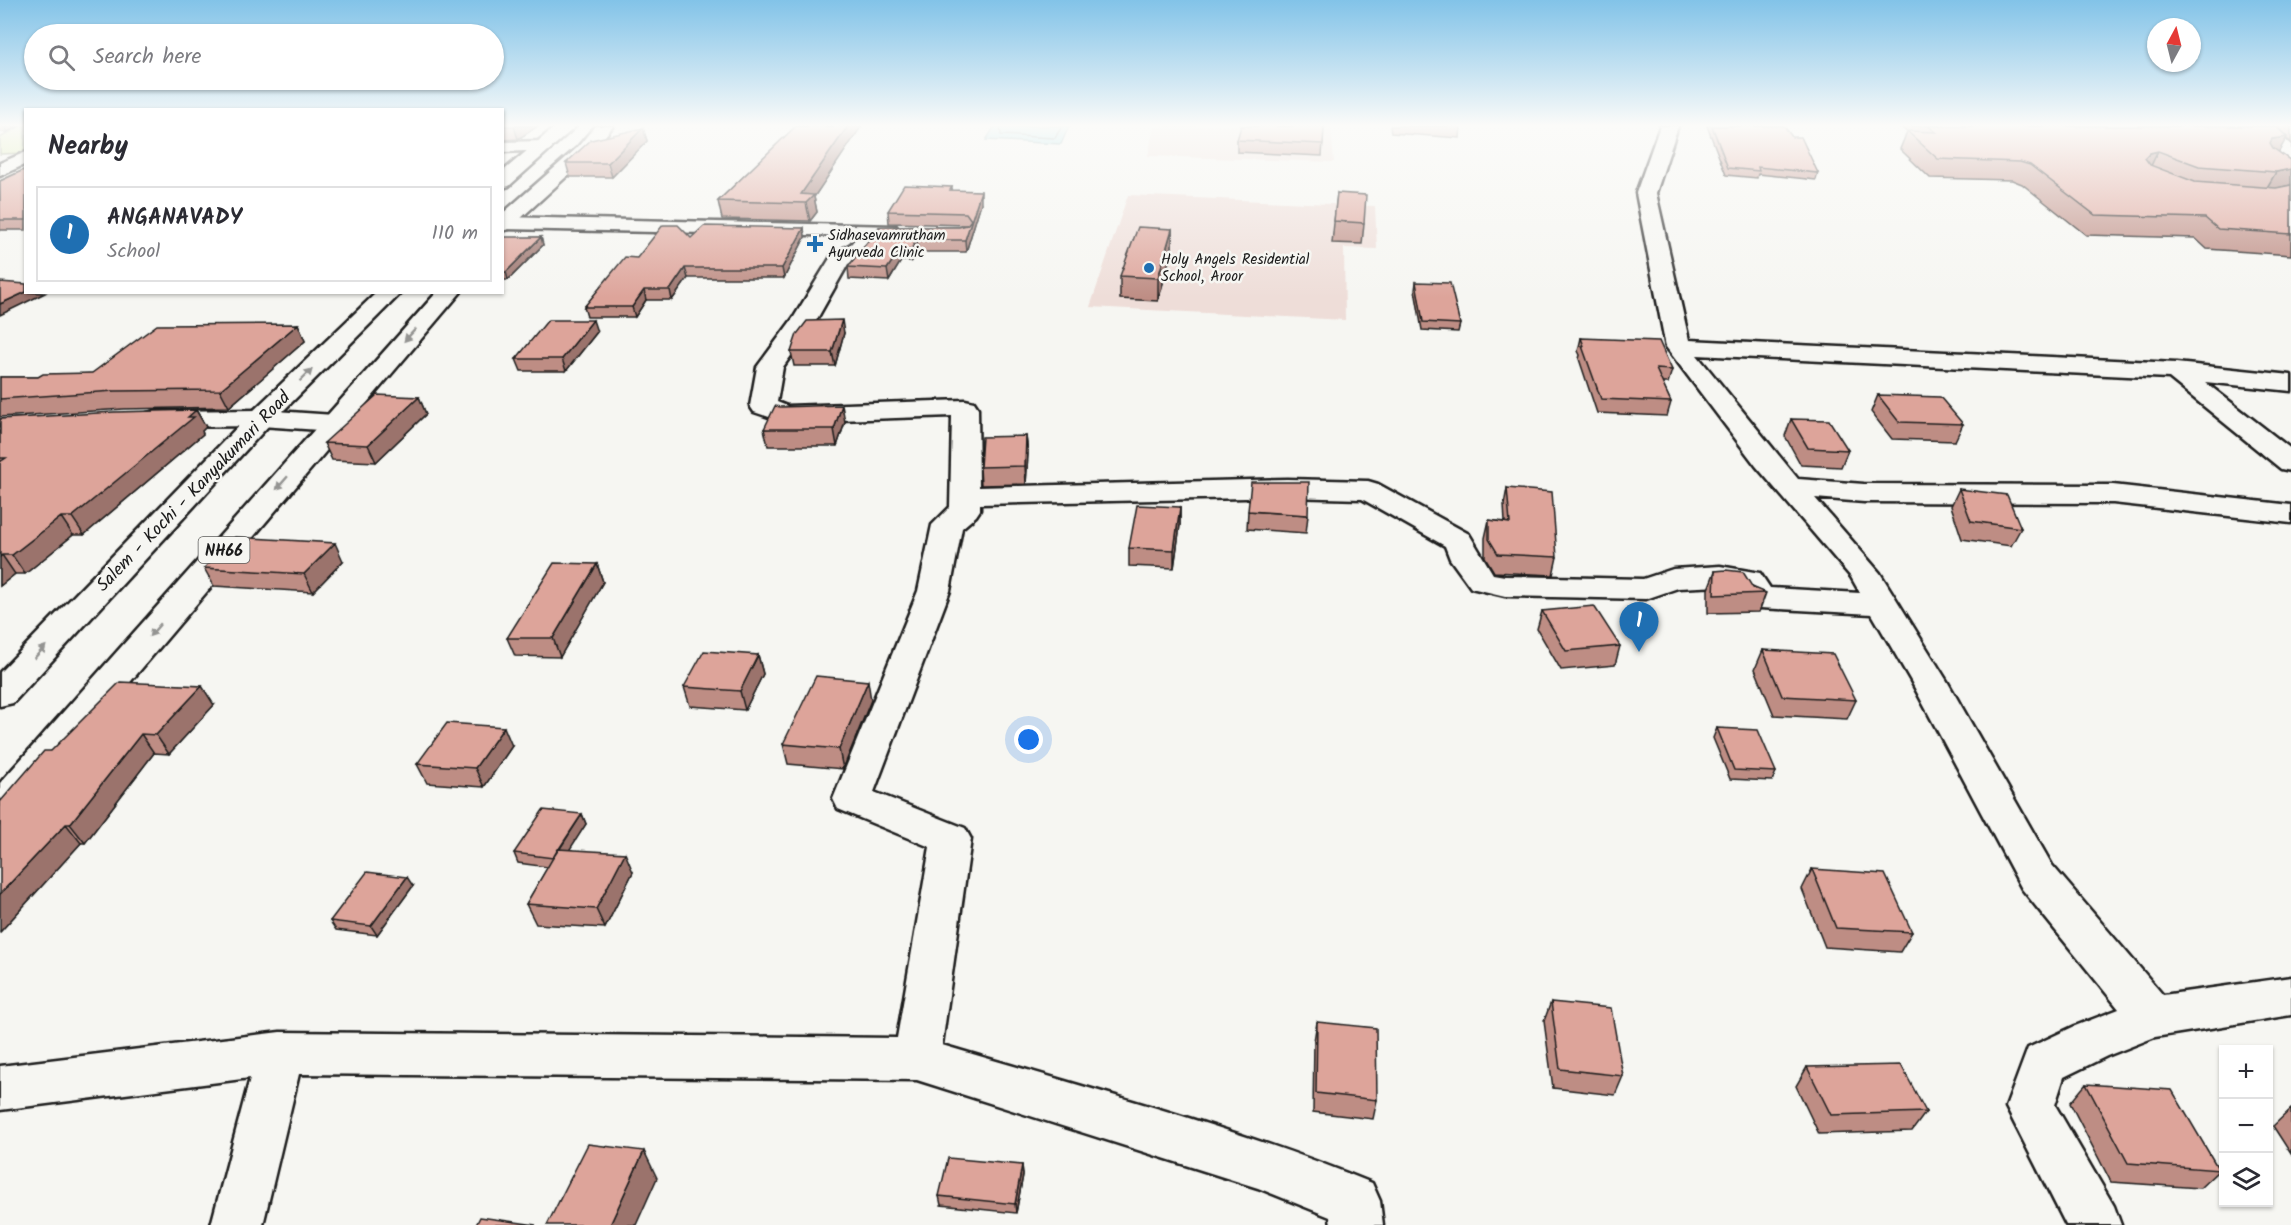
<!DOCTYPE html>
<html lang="en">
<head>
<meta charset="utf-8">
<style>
	:root { --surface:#fff; --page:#f2f2f3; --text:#2b2b33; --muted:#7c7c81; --line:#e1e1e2; --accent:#1f6fb2 }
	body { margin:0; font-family:Kalam,sans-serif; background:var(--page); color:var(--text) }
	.controls { position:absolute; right:18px; bottom:18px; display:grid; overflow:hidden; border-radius:0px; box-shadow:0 2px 4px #0004 }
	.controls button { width:54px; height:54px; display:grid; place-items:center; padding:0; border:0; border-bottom:2px solid var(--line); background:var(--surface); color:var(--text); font:30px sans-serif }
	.compass { position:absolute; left:2147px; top:18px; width:54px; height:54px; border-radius:50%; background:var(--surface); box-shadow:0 2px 4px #0004; rotate:7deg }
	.you { position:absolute; left:1029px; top:740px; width:21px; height:21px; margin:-15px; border:4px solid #fff; border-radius:50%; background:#1a73e8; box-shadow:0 0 0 9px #1a73e833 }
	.badge { display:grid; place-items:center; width:39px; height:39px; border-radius:50%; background:var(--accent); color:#fff; font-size:20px; font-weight:700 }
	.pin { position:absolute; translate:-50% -50px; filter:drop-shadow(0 2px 3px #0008) }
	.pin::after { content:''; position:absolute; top:32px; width:21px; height:18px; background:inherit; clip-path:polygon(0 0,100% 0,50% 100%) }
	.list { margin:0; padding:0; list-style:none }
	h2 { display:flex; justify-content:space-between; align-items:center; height:78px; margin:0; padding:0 24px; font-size:26px }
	h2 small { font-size:20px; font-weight:400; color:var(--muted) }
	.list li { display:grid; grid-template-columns:39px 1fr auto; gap:18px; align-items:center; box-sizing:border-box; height:96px; margin:0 12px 12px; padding:0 12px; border:2px solid var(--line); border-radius:0px }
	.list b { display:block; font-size:22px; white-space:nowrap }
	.list p { margin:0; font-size:20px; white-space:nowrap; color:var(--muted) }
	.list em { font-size:20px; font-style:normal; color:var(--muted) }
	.icon { flex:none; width:33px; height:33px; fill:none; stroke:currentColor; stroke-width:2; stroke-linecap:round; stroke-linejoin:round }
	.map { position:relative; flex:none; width:2291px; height:1225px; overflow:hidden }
	.search { position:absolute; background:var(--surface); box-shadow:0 2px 4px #0004; left:24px; top:24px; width:480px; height:66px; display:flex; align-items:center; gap:15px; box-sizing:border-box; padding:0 21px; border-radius:33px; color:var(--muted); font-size:22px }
	.panel { position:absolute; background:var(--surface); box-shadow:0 2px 4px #0004; left:24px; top:108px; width:480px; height:186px; border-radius:0px }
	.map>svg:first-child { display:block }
	.built { fill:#eeddd8 }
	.green { fill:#d4e89c; stroke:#78825c; stroke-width:1.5 }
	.water { fill:#8adae7; stroke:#5e8e96; stroke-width:1.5 }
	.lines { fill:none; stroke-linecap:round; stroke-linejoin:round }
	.shore { stroke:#48686d; stroke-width:1.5 }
	.street-casing { stroke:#1c1c1c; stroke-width:5 }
	.secondary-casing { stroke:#1c1c1c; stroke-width:5 }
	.highway-casing { stroke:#1c1c1c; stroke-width:5 }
	.street { fill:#f6f6f2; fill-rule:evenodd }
	.secondary { fill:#f6f6f2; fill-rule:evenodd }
	.highway { fill:#f6f6f2; fill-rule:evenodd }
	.wall { fill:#be8d84; stroke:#1c1c1c; stroke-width:1.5 }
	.shaded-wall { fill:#9b736c; stroke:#1c1c1c; stroke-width:1.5 }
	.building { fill:#dda49a; stroke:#1c1c1c; stroke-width:1.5 }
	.oneway { fill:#949492 }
	.poi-dot { fill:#1f6fb2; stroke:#f6f6f2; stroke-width:2 }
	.labels { text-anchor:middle; stroke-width:5; stroke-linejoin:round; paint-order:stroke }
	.far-poi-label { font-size:15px; fill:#1c1c1c; stroke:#f6f6f2; text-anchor:start }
	.shield { fill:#f6f6f2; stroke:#5d5d5c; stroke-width:1.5 }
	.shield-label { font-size:16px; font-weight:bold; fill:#1c1c1c }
	.street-label { font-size:18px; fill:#1c1c1c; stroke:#f6f6f2 }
</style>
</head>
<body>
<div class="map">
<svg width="2291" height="1225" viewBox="0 0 2291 1225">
	<rect width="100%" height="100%" fill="#f6f6f2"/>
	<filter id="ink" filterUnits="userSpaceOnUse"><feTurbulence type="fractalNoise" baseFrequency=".0167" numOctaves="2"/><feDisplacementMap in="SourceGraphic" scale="12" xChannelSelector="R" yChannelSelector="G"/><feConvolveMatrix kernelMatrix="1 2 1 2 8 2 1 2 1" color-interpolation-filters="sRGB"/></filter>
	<g filter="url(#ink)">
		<!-- built -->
		<path class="built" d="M1154 126H1331L1334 162 1148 156Z
			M1128 195 1375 206 1377 249 1344 248 1345 320 1090 307Z"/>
		<!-- green -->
		<path class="green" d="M20 126H25V153L0 154V138Z"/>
		<!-- water -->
		<path class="water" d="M995 126H1069L1061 144 986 140Z"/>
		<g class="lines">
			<!-- shore -->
			<path class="shore" d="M1000 126 1001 135 1055 138 1062 126"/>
			<!-- street casing -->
			<g class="street-casing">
				<path id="street" d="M1660 126H1678L1656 193 1689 340 2176 363 2291 375V391L2205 382 2291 449V471L2281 469 2169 378 1697 355 1798 479 1864 484 2113 485 2291 505V523L2113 503 1864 502 1815 498 1880 573 1947 681 2052 865 2163 995 2291 977V1015L2155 1037 2107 1056 2064 1077 2055 1105 2114 1206 2121 1225H2066L2006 1107 2028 1048 2075 1026 2119 1009 2022 889 1911 681 1872 614 1760 608 1748 605 1738 588 1720 586 1678 588 1646 599 1505 596 1471 588 1450 559 1445 546 1362 499 1287 497 980 504V510L976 516 962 528 950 591 874 792 965 828 971 839 942 1045C1086 1088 1233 1126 1372 1183L1380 1201 1383 1225H1331L1330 1217 1258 1188 917 1080 299 1074 263 1225H211L250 1078 0 1110V1066L280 1032 897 1038 930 847 838 809 833 799 918 591 932 525 950 507 952 416 784 422 754 412 750 406 757 367 794 317 832 255 851 244 858 236 504 229 502 217 896 226 899 230 896 234 879 236 867 254 848 264 817 319 783 367 777 402 787 406 965 400 974 402 978 408 979 487 1287 479 1368 481 1378 484 1469 534 1493 574 1505 576 1643 579 1673 569 1720 566 1760 573 1770 588 1860 593 1851 577 1756 466 1666 347 1636 193Z
					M2251 126H2270L2291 145V161L2284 159Z
					M544 141 550 142 553 146 550 150 502 152V142Z
					M26 152V164L0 176V163Z"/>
			</g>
			<!-- secondary casing -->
			<g class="secondary-casing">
				<path id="secondary" d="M261 410 334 415 344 417 347 423 344 429 334 431 261 426 156 427 147 425 143 419 147 413 156 411Z"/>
			</g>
			<!-- highway casing -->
			<g class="highway-casing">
				<path id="highway" d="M556 126H576L509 186 502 188V172Z
					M595 126H613L589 156 509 229 502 231V214L577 148Z
					M377 292H402L270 424 13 703 0 706V672L252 412Z
					M437 292H461L14 819 0 824V783Z"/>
			</g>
			<!-- street -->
			<use href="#street" class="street"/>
			<!-- secondary -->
			<use href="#secondary" class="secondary"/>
			<!-- highway -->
			<use href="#highway" class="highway"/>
		</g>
		<!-- wall -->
		<path class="wall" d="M0 126H20L7 132H0Z
			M502 126H538L518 139 502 140Z
			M796 126H861L814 197 817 212 810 221 722 219 718 201Z
			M1324 126 1322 156 1237 152V140Z
			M1390 126H1461L1460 138 1391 133Z
			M1707 126H1784L1818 173 1816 180 1758 174 1757 178 1726 175Z
			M1899 126H2291V143L2286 138 2278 152 2291 161V255L2207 249 2195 238 2086 235 2022 184 2012 180 1930 178 1900 149 1907 132Z
			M643 128 647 141 612 177H570L566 163Z
			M26 169V230H0V181Z
			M952 187V190L981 203 966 252H918L912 261H901L889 281 849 279 848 267 879 227H959L967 225 889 223 888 211Z
			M1337 193 1364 223 1362 244 1332 243Z
			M804 228 805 237 784 278H688L672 300H646L635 317H587L584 307 637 258 691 238Z
			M1172 229V251L1158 301 1120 299V276Z
			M541 237 543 245 508 280H502V239Z
			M1416 282 1460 324 1458 332 1422 330 1415 290Z
			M298 324 305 341 229 407 124 409 0 417V377H38L92 373Z
			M597 332 566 371H521L516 359Z
			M844 333 835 366H794L791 352Z
			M1581 338 1672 370 1668 383H1662L1671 402 1667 416 1597 413 1579 359 1580 355 1578 351Z
			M1878 395 1963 424 1955 441 1892 439 1871 412Z
			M419 397 426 414 376 462 332 460 324 443Z
			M196 410 206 427 202 431 203 434 84 535H73L25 574H15L0 586V419Z
			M1791 419 1848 450 1841 467 1801 465 1785 436Z
			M845 422 837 446H768L764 429Z
			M1026 436 1028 453 1026 484 981 485 980 467Z
			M1507 488 1557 557 1553 575 1494 572 1485 557V538L1489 520 1505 522 1504 505Z
			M1959 489 2021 528 2011 546 1962 539 1951 506Z
			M1180 507V525L1174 568 1129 566V548Z
			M1248 511 1308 515 1306 533 1247 529Z
			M343 561 313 592 214 586 204 568Z
			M597 564 603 582 560 657 515 656 507 638Z
			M1715 571 1766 593 1759 612 1708 613V589Z
			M1542 611 1620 646 1615 665 1561 670 1537 629Z
			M1763 650 1856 700 1847 719 1774 715 1755 669Z
			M758 655 763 674 745 710 690 706 684 687Z
			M871 700 843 769 788 764 783 744Z
			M214 705 169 754 154 753 85 843H81L0 932 51 751Z
			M1717 728 1776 772 1772 781 1730 779 1713 738Z
			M512 746 484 787 427 783 417 764Z
			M582 814 586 824 569 849 633 872 605 928 536 924 526 904 548 867 518 863 514 853Z
			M1812 869 1912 932 1900 952 1825 947 1802 889Z
			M413 886 377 935 336 930 330 921Z
			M1551 1002 1623 1076 1615 1095 1553 1088 1544 1021Z
			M1317 1022 1377 1100 1373 1119 1313 1112 1314 1041Z
			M1807 1067 1926 1112 1912 1131 1819 1134 1796 1086Z
			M2086 1084 2219 1170 2200 1188 2111 1182 2070 1103Z
			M2291 1109V1154L2273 1126Z
			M1022 1165 1023 1175 1016 1213 941 1205 939 1196Z"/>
		<!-- shaded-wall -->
		<path class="shaded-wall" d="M4 126H20L7 132Z
			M514 126H538L518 139Z
			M848 126H861V127L814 197 817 212 810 221 806 203 801 194Z
			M643 128 647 141 612 177 608 163Z
			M2287 137 2277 155 2262 157 2272 139Z
			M2158 151 2149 170 2145 158 2150 153Z
			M2291 169V185L2265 191 2276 172Z
			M981 191V203L966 252 965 240Z
			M804 228 805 237 784 278 782 268Z
			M1172 229V251L1158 301V278Z
			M541 237 543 245 508 280 506 272Z
			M917 240 918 252 912 261 911 249Z
			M900 249 901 261 889 281 887 269Z
			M685 268 688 278 672 300 670 290Z
			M644 290 646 300 635 317 632 307Z
			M26 292 45 293 0 315V304Z
			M593 320 597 332 566 371 562 359Z
			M842 320 844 333 835 366 832 352Z
			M298 324 305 341 229 407 220 390Z
			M419 397 426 414 376 462 368 445Z
			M842 405 845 422 837 446 834 429Z
			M196 410 206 427 202 431 203 434 84 535 72 517Z
			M1026 436 1028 453 1026 484 1025 466Z
			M1180 507V525L1174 568V550Z
			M61 517 73 535 25 574 12 555Z
			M335 543 343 561 313 592 304 574Z
			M2 555 15 574 0 586V557Z
			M597 564 603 582 560 657 553 638Z
			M758 655 763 674 745 710 740 691Z
			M868 681 871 700 843 769 839 749Z
			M202 686 214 705 169 754 156 735Z
			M504 727 512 746 484 787 475 768Z
			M141 734 154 753 85 843 70 824Z
			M582 814 586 824 558 868 554 858Z
			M66 824 81 843 0 932V894Z
			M625 853 633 872 605 928 596 909Z
			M407 877 413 886 377 935 371 926Z
			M644 1151 657 1178 636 1225H610Z
			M1022 1165 1023 1175 1016 1213 1015 1204Z"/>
		<!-- building -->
		<path class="building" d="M796 126H848L801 194 814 195 806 203 718 201Z
			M1241 126H1324L1323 144 1237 140Z
			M1712 126H1784L1792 137H1801L1818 173 1758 167 1759 171 1728 168Z
			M1928 126H2276L2287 137 2272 139 2270 143 2273 148 2291 161V169L2276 172 2199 166 2158 151 2150 153 2145 158 2150 165 2195 182 2276 188 2291 185V234L2218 229 2205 218 2095 215 2030 165 2020 162 1938 159 1907 131 1936 132Z
			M643 128 608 163H566L591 140Z
			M26 169V220H0V181Z
			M904 185 952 187 950 190 981 191 965 240H917L911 249H900L887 269 848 267 879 227H959L967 225 971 220 966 213 888 211Z
			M1337 193 1366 195 1364 223 1334 221Z
			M663 225H678L691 238 704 226 804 228 782 268H685L670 290H644L632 307H584L625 257 637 258Z
			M1138 227 1172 229 1158 278 1120 276Z
			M504 237H541L506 272H502V239Z
			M0 282 26 284V292L0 304Z
			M1416 282 1450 283 1460 324 1423 322Z
			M548 320H593L562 359H516Z
			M842 320 832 352H791L797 334 807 321Z
			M298 324 220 390 114 391 0 399V377H38L43 374 92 373 157 325Z
			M1581 338 1659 341 1672 370 1656 369 1671 402 1601 399 1582 346H1584Z
			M377 395 419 397 368 445 324 443Z
			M1878 395 1940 397 1963 424 1899 422Z
			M842 405 834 429H764L775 406 781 407Z
			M196 410 188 417H194L72 517H61L12 555H2L0 557V462L6 458H0V419L114 412Z
			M1791 419 1829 420 1848 450 1808 448Z
			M1026 436 1025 466 980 467 982 437Z
			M1251 482H1309L1308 515 1248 511Z
			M1507 488 1552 492 1557 557 1498 554 1489 539V520L1510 523Z
			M1959 489 2007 495 2021 528 1971 521Z
			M1137 505 1180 507 1174 550 1129 548Z
			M235 537 335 543 304 574 204 568Z
			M554 563 597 564 553 638H507Z
			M1726 570 1743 572 1753 588 1766 593 1714 595 1715 571Z
			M1594 606 1620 646 1566 651 1542 611Z
			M1763 650 1833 654 1856 700 1782 696Z
			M704 651 758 655 740 691 684 687Z
			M816 676 868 681 839 749 783 744Z
			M120 682 202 686 156 735 141 734 70 824H66L0 894V802L44 751H51Z
			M447 723 504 727 475 768 417 764Z
			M1717 728 1758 730 1776 772 1734 770Z
			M543 810 582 814 553 858 514 853Z
			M558 849 625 853 596 909 526 904Z
			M1812 869 1885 874 1912 932 1836 928Z
			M367 872 407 877 371 926 330 921Z
			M1551 1002 1611 1008 1623 1076 1560 1069Z
			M1317 1022 1376 1028 1377 1100 1316 1093Z
			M1901 1065 1926 1112 1831 1115 1807 1067Z
			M2086 1084 2172 1090 2219 1170 2128 1163Z
			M588 1144 644 1151 610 1225H547Z
			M948 1158 1022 1165 1015 1204 939 1196Z
			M480 1217 536 1225H476Z"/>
		<!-- one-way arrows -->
		<defs><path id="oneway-solid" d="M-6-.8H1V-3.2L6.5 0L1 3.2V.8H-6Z" transform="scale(1.5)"/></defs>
		<g class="oneway">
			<use href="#oneway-solid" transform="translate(410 335) rotate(133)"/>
			<use href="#oneway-solid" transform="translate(306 375) rotate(-44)"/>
			<use href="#oneway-solid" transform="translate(282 483) rotate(131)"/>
			<use href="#oneway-solid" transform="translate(155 630) rotate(131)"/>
			<use href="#oneway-solid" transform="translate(40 652) rotate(-47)"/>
		</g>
	</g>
	<!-- sky -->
	<linearGradient id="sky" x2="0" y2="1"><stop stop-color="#82c3e8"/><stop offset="0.42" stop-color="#fbfbf9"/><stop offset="1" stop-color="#fbfbf9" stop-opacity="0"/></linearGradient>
	<rect width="2291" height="298" fill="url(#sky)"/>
	<!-- markers -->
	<g class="poi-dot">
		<path d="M812 235h6v6h6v6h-6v6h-6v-6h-6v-6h6z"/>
		<circle cx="1149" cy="268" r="6"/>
	</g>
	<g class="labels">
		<!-- far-poi labels -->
		<g class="far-poi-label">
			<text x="828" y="240">Sidhasevamrutham<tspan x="828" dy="17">Ayurveda Clinic</tspan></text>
			<text x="1161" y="264">Holy Angels Residential<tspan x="1161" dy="17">School, Aroor</tspan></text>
		</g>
		<!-- shield labels -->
		<rect class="shield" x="198.5" y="537" width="51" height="26" rx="4.5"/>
		<g class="shield-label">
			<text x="224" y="556">NH66</text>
		</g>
		<!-- street labels -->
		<g class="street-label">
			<text transform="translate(193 491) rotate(-46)" y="6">Salem - Kochi - Kanyakumari Road</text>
		</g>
	</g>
</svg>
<div class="controls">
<button>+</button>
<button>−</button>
<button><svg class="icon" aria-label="layers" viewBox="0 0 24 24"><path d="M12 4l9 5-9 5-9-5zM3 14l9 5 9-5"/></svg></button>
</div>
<svg class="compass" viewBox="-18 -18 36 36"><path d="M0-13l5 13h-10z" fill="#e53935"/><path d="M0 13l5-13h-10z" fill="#7c7c81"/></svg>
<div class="you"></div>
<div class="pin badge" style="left:1639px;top:652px">1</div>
<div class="search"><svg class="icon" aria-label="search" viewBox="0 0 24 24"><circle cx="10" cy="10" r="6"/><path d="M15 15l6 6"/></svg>Search here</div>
<section class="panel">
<h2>Nearby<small></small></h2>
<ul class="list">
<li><span class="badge">1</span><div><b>ANGANAVADY</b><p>School</p></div><em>110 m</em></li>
</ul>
</section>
</div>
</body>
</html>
